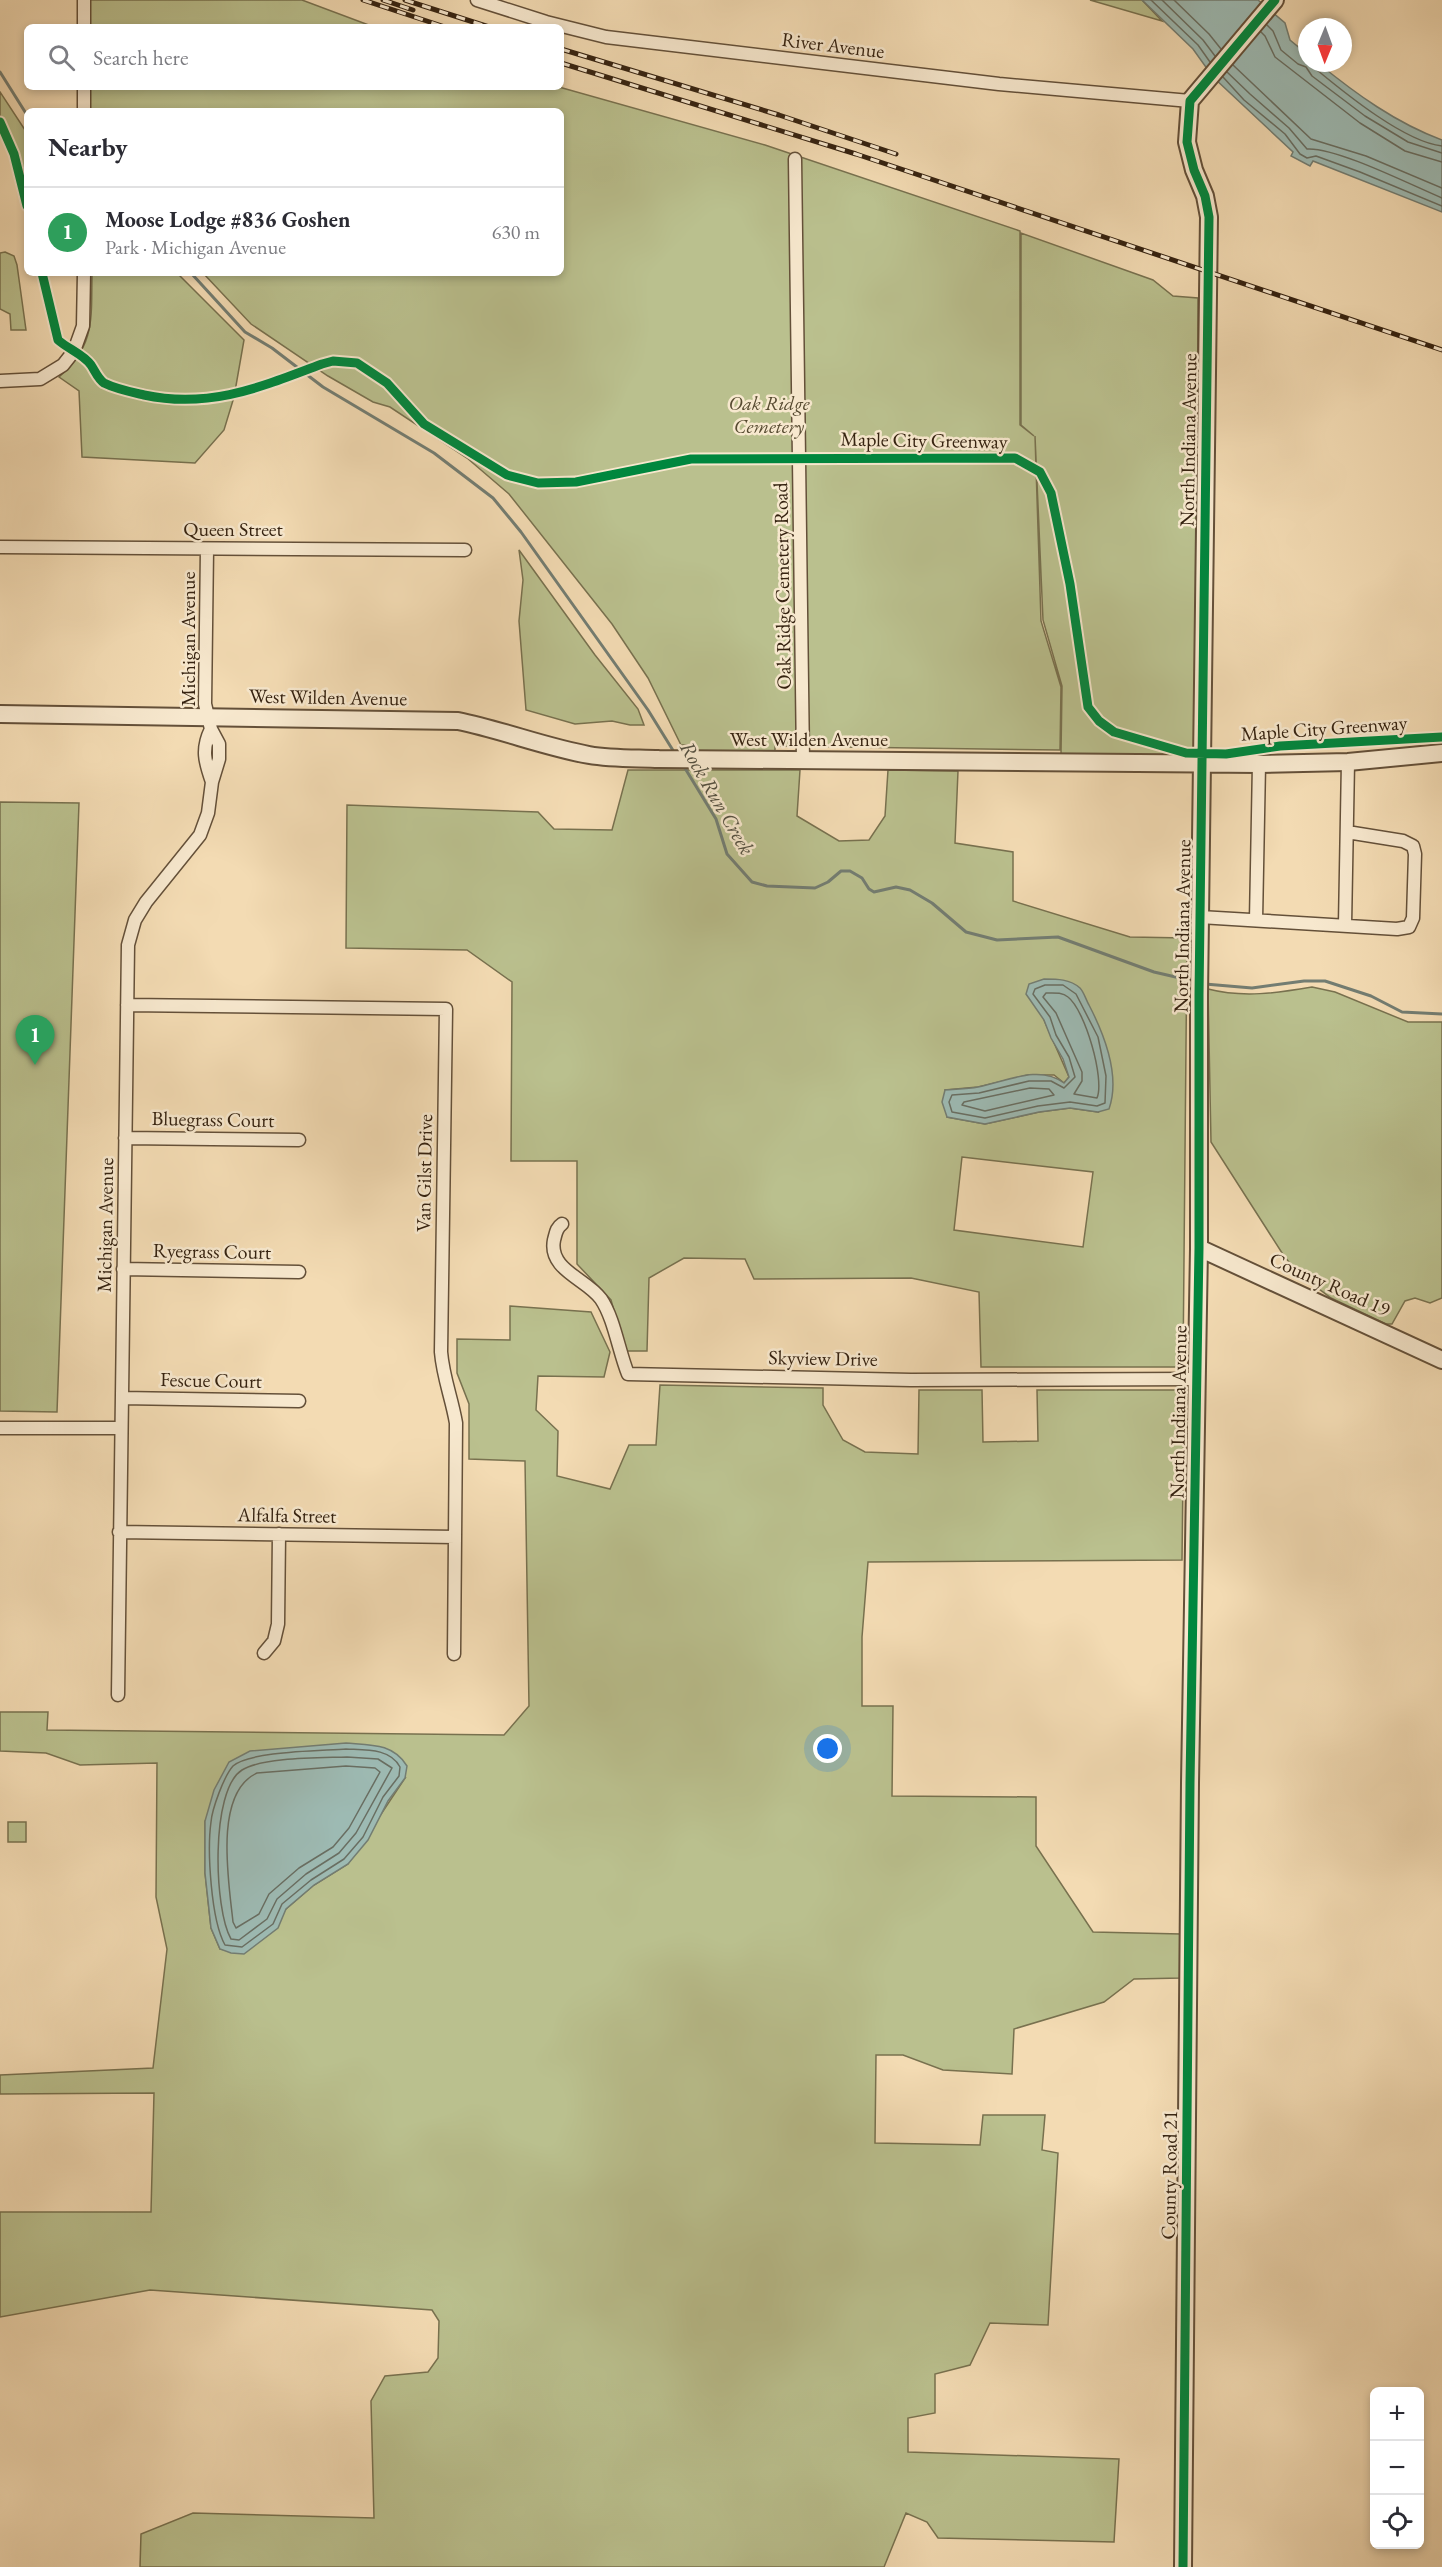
<!DOCTYPE html>
<html lang="en">
<head>
<meta charset="utf-8">
<style>
	:root { --surface:#fff; --page:#f2f2f3; --text:#2b2b33; --muted:#7c7c81; --line:#e1e1e2; --accent:#db2777 }
	body { margin:0; font-family:"EB Garamond",serif; background:var(--page); color:var(--text) }
	.controls { position:absolute; right:18px; bottom:18px; display:grid; overflow:hidden; border-radius:9px; box-shadow:0 3px 9px #0003 }
	.controls button { width:54px; height:54px; display:grid; place-items:center; padding:0; border:0; border-bottom:2px solid var(--line); background:var(--surface); color:var(--text); font:30px sans-serif }
	.compass { position:absolute; left:1298px; top:18px; width:54px; height:54px; border-radius:50%; background:var(--surface); box-shadow:0 3px 9px #0003; rotate:181deg }
	.you { position:absolute; left:828px; top:1749px; width:21px; height:21px; margin:-15px; border:4px solid #fff; border-radius:50%; background:#1a73e8; box-shadow:0 0 0 9px #1a73e833 }
	.badge { display:grid; place-items:center; width:39px; height:39px; border-radius:50%; background:var(--accent); color:#fff; font-size:20px; font-weight:700 }
	.pin { position:absolute; translate:-50% -50px; filter:drop-shadow(0 2px 3px #0008) }
	.pin::after { content:''; position:absolute; top:32px; width:21px; height:18px; background:inherit; clip-path:polygon(0 0,100% 0,50% 100%) }
	.list { margin:0; padding:0; list-style:none }
	h2 { display:flex; justify-content:space-between; align-items:center; height:78px; margin:0; padding:0 24px; font-size:26px }
	h2 small { font-size:20px; font-weight:400; color:var(--muted) }
	.list li { display:grid; grid-template-columns:39px 1fr auto; gap:18px; align-items:center; box-sizing:border-box; height:90px; padding:0 24px; border-top:2px solid var(--line) }
	.list b { display:block; font-size:22px; white-space:nowrap }
	.list p { margin:0; font-size:20px; white-space:nowrap; color:var(--muted) }
	.list em { font-size:20px; font-style:normal; color:var(--muted) }
	.icon { flex:none; width:33px; height:33px; fill:none; stroke:currentColor; stroke-width:2; stroke-linecap:round; stroke-linejoin:round }
	.map { position:relative; flex:none; width:1442px; height:2567px; overflow:hidden }
	.search { position:absolute; background:var(--surface); box-shadow:0 3px 9px #0003; left:24px; top:24px; width:540px; height:66px; display:flex; align-items:center; gap:15px; box-sizing:border-box; padding:0 21px; border-radius:9px; color:var(--muted); font-size:22px }
	.panel { position:absolute; background:var(--surface); box-shadow:0 3px 9px #0003; left:24px; top:108px; width:540px; height:168px; border-radius:9px }
	.map>svg:first-child { display:block }
	.green { fill:#bac08e; stroke:#78714f; stroke-width:1.5; fill-rule:evenodd }
	.water { fill:#9dbab3; stroke:#737d72; stroke-width:1.5 }
	.lines { fill:none; stroke-linecap:round; stroke-linejoin:round }
	.shore { stroke:#696e62; stroke-width:1.5 }
	.stream { stroke:#737d72; stroke-width:3 }
	.minor-casing { stroke:#645039; stroke-width:15 }
	.tertiary-casing { stroke:#645039; stroke-width:20 }
	.minor { stroke:#f7e8ce; stroke-width:12 }
	.tertiary { stroke:#f7e8ce; stroke-width:16 }
	.rail-casing { stroke:#352210; stroke-width:5 }
	.rail { stroke:#f7e8ce; stroke-width:3; stroke-dasharray:9; stroke-linecap:butt }
	.cycleway-casing { stroke:#f7e8ce; stroke-width:13 }
	.cycleway { stroke:#00873e; stroke-width:9 }
	.labels { text-anchor:middle; stroke-width:5; stroke-linejoin:round; paint-order:stroke }
	.street-label { font-size:20px; fill:#352210; stroke:#f7e8ce }
	.park-label { font-size:20px; font-style:italic; fill:#564a30; stroke:#f7e8ce }
	.water-label { font-size:21px; font-style:italic; fill:#545041; stroke:#f7e8ce }
</style>
</head>
<body>
<div class="map">
<svg width="1442" height="2567" viewBox="0 0 1442 2567">
	<rect width="100%" height="100%" fill="#f3dbb3"/>
	<filter id="stains"><feTurbulence type="fractalNoise" baseFrequency=".00333" numOctaves="4"/><feColorMatrix values="0 0 0 0 .2 0 0 0 0 .09 0 0 0 0 .02 0 0 0 .5 -.17"/></filter>
	<radialGradient id="worn" r=".72"><stop offset=".6" stop-color="#630" stop-opacity="0"/><stop offset="1" stop-color="#630" stop-opacity=".3"/></radialGradient>
	<!-- green -->
	<path class="green" d="M90 0H302L374 27H90Z
		M1090 0H1142L1162 21Z
		M90 87H559L765 145 1020 231V425L1034 436 1021 425V233L1153 280 1173 296 1198 298 1196 750 1189 756 1061 755 1062 686 1043 620 1035 436 1041 621 1061 687 1060 750 775 746V753H700L694 751 695 745H681L648 678 612 624 509 494 467 458 390 407 373 402 328 376 251 324 203 273H561V111H90Z
		M0 92 27 133V181L19 155 0 116Z
		M5 252 14 256 17 265 26 330H11L10 314 0 309V253Z
		M92 273H177L244 340 234 397 224 430 195 463 82 457 79 391 59 377C96 345 91 318 92 273Z
		M519 550 595 655 638 709 644 725H630L612 721 575 724 526 710 519 621 523 580Z
		M628 770H800L797 816 839 841 869 840 885 816 888 770 958 771 955 843 1013 852V901L1130 937 1187 938 1183 1367H981L979 1292 911 1278 754 1279 745 1259 684 1258 649 1278 647 1351H625L611 1300 577 1264V1161H511L512 982 467 950 346 948 347 805 538 812 554 829 612 830ZM1044 1020 1098 1112 1070 1108 1039 1112 985 1124 947 1117 945 1090 978 1087 1028 1075H1054L1064 1083 1069 1077ZM962 1157 1093 1172 1083 1247 954 1230Z
		M0 802 79 803 57 1412 0 1411Z
		M1312 987 1335 992 1408 1022H1442V1298L1430 1303 1415 1298 1405 1301 1392 1324H1386L1331 1298 1298 1273 1284 1256 1211 1142 1208 989C1243 998 1277 993 1312 987Z
		M510 1306 591 1312 610 1352 604 1377 538 1376 536 1410 558 1431 557 1476 610 1489 629 1445H656L660 1385 823 1388V1405L843 1440 865 1452 918 1454 919 1390H982L983 1442 1038 1441 1037 1390H1184L1182 1560 868 1562 862 1637V1706H893L892 1796 1036 1797V1846L1093 1932 1181 1934V1978L1134 1979 1104 2002 1014 2029 1012 2074 943 2070 903 2055H876L875 2143 980 2145 983 2115H1045L1042 2150 1058 2153 1048 2325 990 2323 970 2365 935 2374V2413L908 2418V2452L1119 2459 1114 2542 938 2538 927 2522 906 2513 884 2567H140L141 2534 193 2513 374 2518 371 2401 385 2376 428 2372 438 2358 439 2321 432 2310 150 2290 0 2317V2212H151L154 2093 0 2094V2075L153 2068 167 1949 156 1897 157 1763 80 1765 46 1753 0 1751V1712H48L47 1730 504 1735 529 1706 525 1461 469 1459V1404L457 1373V1339L510 1340ZM405 1778 348 1864 314 1885 286 1909 257 1943 244 1953 220 1949 211 1928 205 1873V1821Z
		M8 1822H26V1842H8Z"/>
	<!-- water -->
	<path class="water" d="M1142 0H1258L1285 23 1290 40 1307 54V63H1318C1356 94 1396 123 1442 140V212L1313 161 1310 166 1291 156 1293 152 1213 77 1193 49Z
		M1044 979C1057 979 1070 979 1080 988 1084 992 1086 1000 1089 1005 1104 1034 1121 1075 1109 1109L1098 1112 1070 1108 1039 1112 985 1124 947 1117 942 1102 945 1090C956 1089 967 1089 978 1087 1005 1082 1039 1064 1064 1083L1069 1077 1063 1059 1051 1038 1044 1020 1026 994 1029 984Z
		M346 1743C370 1745 393 1743 407 1766L405 1778 388 1801 368 1840 348 1864 314 1885 286 1909 278 1928 244 1954 231 1953 220 1949 211 1928 205 1873V1821L214 1790 229 1762 250 1751Z"/>
	<g class="lines">
		<!-- shore -->
		<path class="shore" d="M1151 0 1198 45 1210 62
			M1162 0 1203 40 1215 56
			M1174 0 1209 34 1221 49
			M1267 25 1273 31 1281 50 1298 64 1306 67 1312 76 1365 116 1408 142 1442 153
			M1261 32 1265 36 1275 57 1360 123 1405 151 1442 162
			M1315 63 1317 70C1346 94 1405 142 1442 146
			M1233 65 1311 139 1366 156 1442 188
			M1227 72 1250 94 1289 128 1307 149C1336 147 1411 185 1442 198
			M1223 77 1244 100 1285 134 1300 154 1307 158 1316 156 1360 172 1442 206
			M1045 985H1063L1076 994 1098 1037 1106 1076 1105 1103 1097 1106 1070 1102 1038 1106 985 1118 952 1112 949 1102 952 1095 979 1093 1029 1081H1051L1064 1088 1075 1077 1069 1057 1056 1035 1050 1017 1033 994 1035 989Z
			M1046 993C1054 993 1062 992 1068 997 1085 1010 1105 1079 1097 1098L1074 1094 1082 1081V1072L1056 1013 1043 997Z
			M1030 1088 1049 1089 1054 1095 985 1111 962 1105 964 1102Z
			M346 1749C365 1750 390 1748 400 1767L399 1776 383 1797 363 1837 344 1859 311 1880 282 1904 273 1924 242 1947 225 1945C211 1920 207 1851 211 1822 212 1809 224 1776 233 1766 249 1751 323 1751 346 1749Z
			M347 1757 378 1759 392 1768 356 1833 339 1853 306 1874 277 1899 267 1919 239 1940 231 1939C214 1910 210 1790 242 1770 263 1757 320 1758 347 1757Z
			M346 1766 375 1768 380 1772 349 1828 333 1847 299 1868 269 1894 259 1914 236 1928 233 1922C229 1883 213 1793 257 1773Z"/>
		<!-- stream -->
		<path class="stream" d="M0 72 27 115
			M191 273 245 332 272 348 323 387 434 453 493 498 521 532 648 710 674 752
			M683 765 716 819 727 854 752 882 767 886 815 888 828 882 841 871H850L862 878 869 889 874 892 896 887 910 890 932 903 966 932 997 940 1058 937 1154 972 1193 981
			M1205 984 1252 988 1304 981H1325L1371 996 1402 1012 1442 1014"/>
		<!-- minor casing -->
		<g class="minor-casing">
			<path id="minor" d="M84 0V27
				M477 0 546 22 606 37 999 84 1190 101
				M84 111V87
				M795 159 803 760
				M0 381 40 379 63 365 74 351 83 326 84 273
				M0 547 465 550
				M211 729C201 749 205 762 212 782
				M1200 917 1397 929 1409 927 1413 918 1415 854 1413 846 1403 841 1347 832
				M1256 920 1259 764
				M1345 925 1348 762
				M127 1005 446 1009 441 1352C443 1377 452 1399 456 1423L454 1654
				M125 1138 299 1140
				M562 1224C556 1228 556 1233 554 1240 548 1270 587 1279 601 1299 614 1318 619 1352 628 1374L911 1380 1196 1379
				M123 1269 299 1272
				M122 1398 299 1401
				M0 1428H121
				M119 1532 455 1537
				M264 1653 274 1641 278 1624 279 1534
				M118 1695 128 945 135 920 146 902 200 835 208 813 212 782 219 759V744L211 729 205 704 207 549"/>
		</g>
		<!-- tertiary casing -->
		<g class="tertiary-casing">
			<path id="tertiary" d="M0 714 458 721C502 730 545 747 589 755 612 759 636 758 659 759L1259 764 1348 762 1442 753
				M1199 1248 1442 1360
				M1183 2567 1190 1783 1199 1248V995L1209 217 1205 196 1194 170 1187 142 1190 101 1275 0"/>
		</g>
		<!-- minor -->
		<use href="#minor" class="minor"/>
		<!-- tertiary -->
		<use href="#tertiary" class="tertiary"/>
		<!-- rail casing -->
		<g class="rail-casing">
			<path id="rail" d="M363 0 445 27
				M383 0 413 10
				M405 0 489 27
				M561 49 779 115 896 154
				M561 63 856 154 1442 350"/>
		</g>
		<!-- rail -->
		<use href="#rail" class="rail"/>
		<!-- cycleway casing -->
		<g class="cycleway-casing">
			<path id="cycleway" d="M0 122 14 154 27 206
				M42 273 58 340C68 349 83 354 91 365 95 371 98 379 104 383 116 389 131 392 144 395 210 409 261 387 322 364L333 361 357 363 387 383 424 424 507 475 538 483 576 482 691 459 1015 458 1040 472 1051 493 1070 584 1088 707 1099 721 1114 732 1186 753 1226 754 1280 746 1442 737
				M1183 2567 1190 1783 1199 1248V995L1209 217 1205 196 1194 170 1187 142 1190 101 1275 0"/>
		</g>
		<!-- cycleway -->
		<use href="#cycleway" class="cycleway"/>
	</g>
	<g class="labels">
		<!-- street labels -->
		<g class="street-label">
			<text transform="translate(833 45) rotate(7)" y="7">River Avenue</text>
			<text transform="translate(924 440) rotate(1)" y="7">Maple City Greenway</text>
			<text transform="translate(1188 440) rotate(-89)" y="7">North Indiana Avenue</text>
			<text x="233" y="536">Queen Street</text>
			<text transform="translate(782 586) rotate(-91)" y="7">Oak Ridge Cemetery Road</text>
			<text transform="translate(188 639) rotate(-90)" y="7">Michigan Avenue</text>
			<text transform="translate(328 697) rotate(1)" y="7">West Wilden Avenue</text>
			<text transform="translate(1324 728) rotate(-4)" y="7">Maple City Greenway</text>
			<text x="809" y="746">West Wilden Avenue</text>
			<text transform="translate(1182 926) rotate(-89)" y="7">North Indiana Avenue</text>
			<text transform="translate(213 1119) rotate(1)" y="7">Bluegrass Court</text>
			<text transform="translate(424 1173) rotate(-89)" y="7">Van Gilst Drive</text>
			<text transform="translate(105 1225) rotate(-89)" y="7">Michigan Avenue</text>
			<text transform="translate(212 1251) rotate(1)" y="7">Ryegrass Court</text>
			<text transform="translate(1330 1284) rotate(24)" y="7">County Road 19</text>
			<text transform="translate(823 1358) rotate(1)" y="7">Skyview Drive</text>
			<text transform="translate(211 1380) rotate(1)" y="7">Fescue Court</text>
			<text transform="translate(1178 1412) rotate(-89)" y="7">North Indiana Avenue</text>
			<text transform="translate(287 1515) rotate(1)" y="7">Alfalfa Street</text>
			<text transform="translate(1169 2175) rotate(-89)" y="7">County Road 21</text>
		</g>
		<!-- park labels -->
		<g class="park-label">
			<text x="769" y="410">Oak Ridge<tspan x="769" dy="23">Cemetery</tspan></text>
		</g>
		<!-- water labels -->
		<g class="water-label">
			<text transform="translate(717 798) rotate(60)" y="7">Rock Run Creek</text>
		</g>
	</g>
	<rect width="100%" height="100%" filter="url(#stains)"/>
	<rect width="100%" height="100%" fill="url(#worn)"/>
</svg>
<div class="controls">
<button>+</button>
<button>−</button>
<button><svg class="icon" aria-label="locate" viewBox="0 0 24 24"><circle cx="12" cy="12" r="6"/><path d="M12 2v4M12 18v4M2 12h4M18 12h4"/></svg></button>
</div>
<svg class="compass" viewBox="-18 -18 36 36"><path d="M0-13l5 13h-10z" fill="#e53935"/><path d="M0 13l5-13h-10z" fill="#7c7c81"/></svg>
<div class="you"></div>
<div class="pin badge" style="left:35px;top:1065px;background:#2e9e5b">1</div>
<div class="search"><svg class="icon" aria-label="search" viewBox="0 0 24 24"><circle cx="10" cy="10" r="6"/><path d="M15 15l6 6"/></svg>Search here</div>
<section class="panel">
<h2>Nearby<small></small></h2>
<ul class="list">
<li><span class="badge" style="background:#2e9e5b">1</span><div><b>Moose Lodge #836 Goshen</b><p>Park · Michigan Avenue</p></div><em>630 m</em></li>
</ul>
</section>
</div>
</body>
</html>
